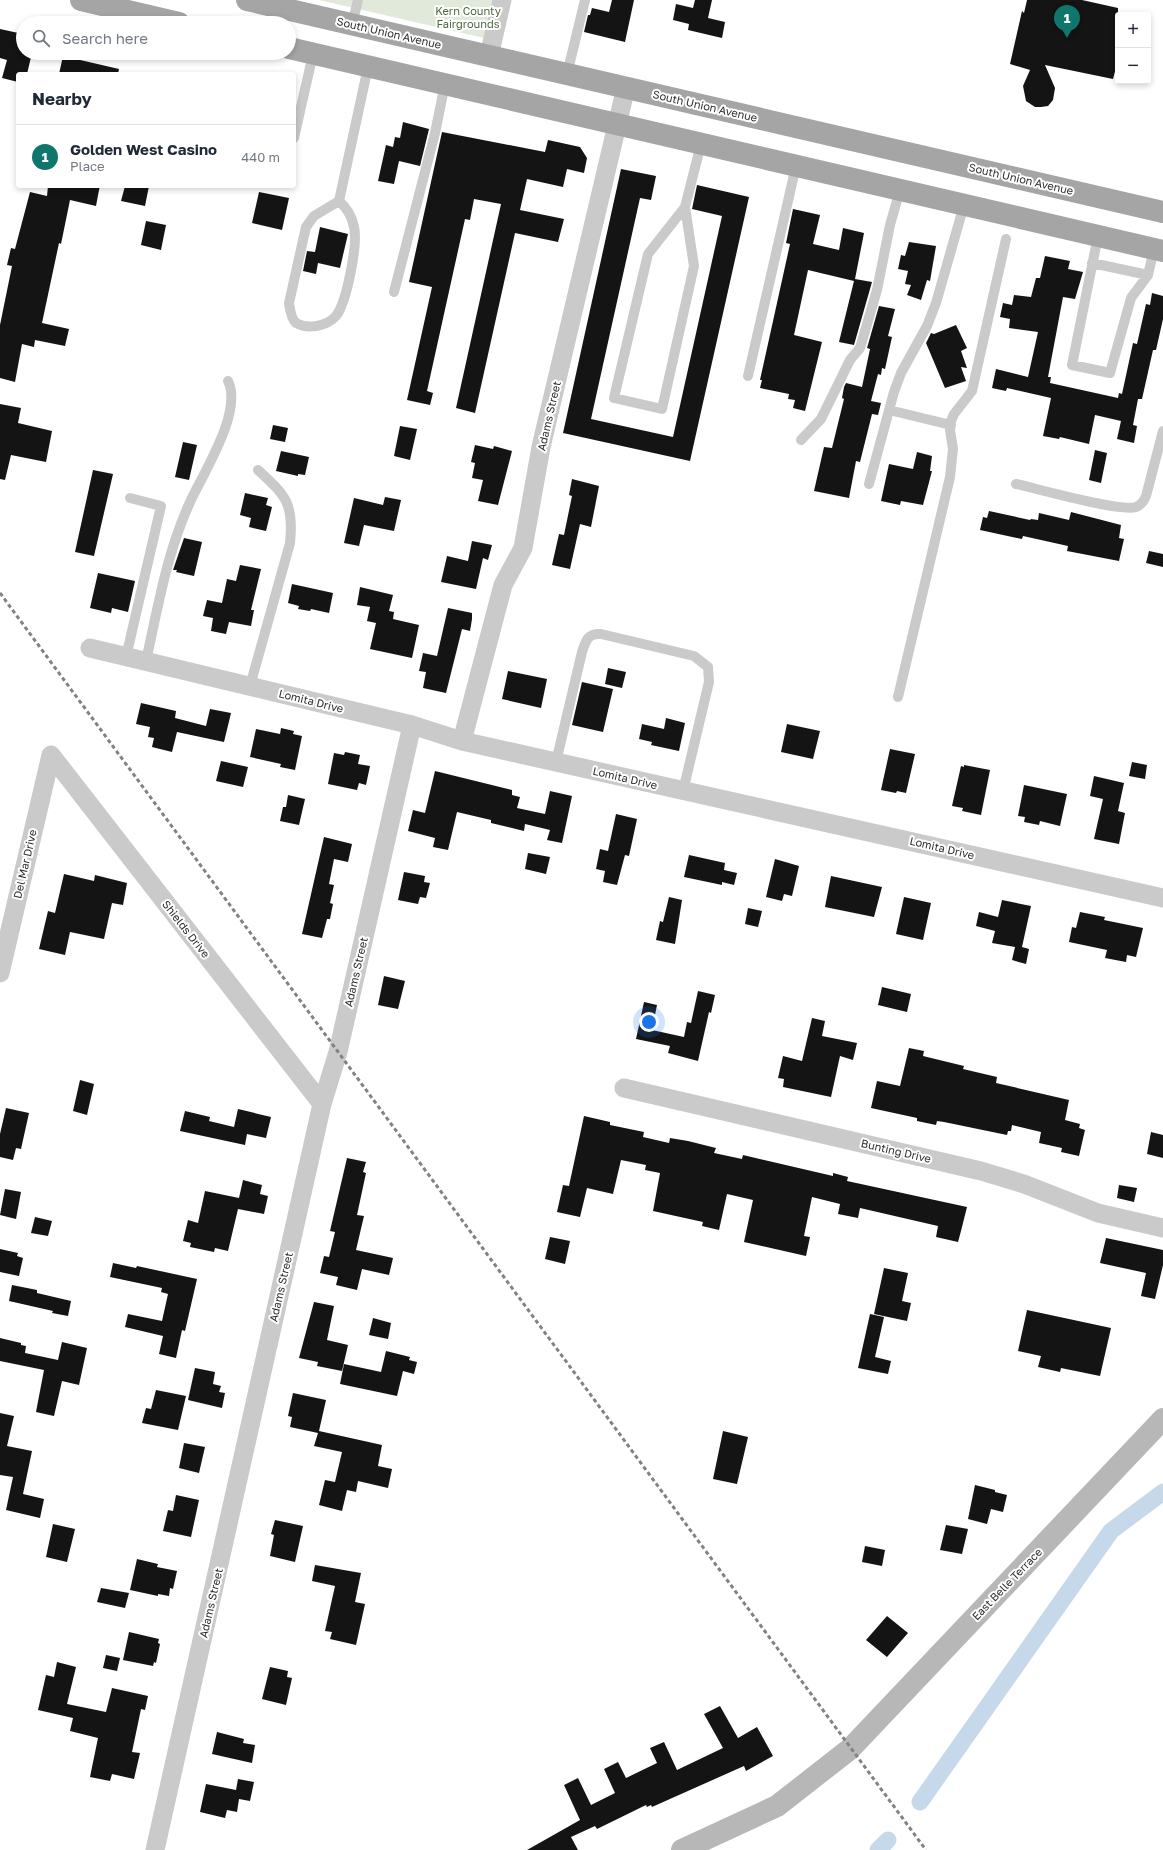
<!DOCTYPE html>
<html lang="en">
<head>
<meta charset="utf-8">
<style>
	:root { --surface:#fff; --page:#f2f2f3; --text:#1f2937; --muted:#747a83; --line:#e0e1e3; --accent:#0f766e }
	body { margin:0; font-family:"Golos Text",sans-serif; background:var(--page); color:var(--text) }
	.controls { position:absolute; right:12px; top:12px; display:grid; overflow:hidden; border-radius:4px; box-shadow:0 2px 6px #0003 }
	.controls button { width:36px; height:36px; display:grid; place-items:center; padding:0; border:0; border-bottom:1px solid var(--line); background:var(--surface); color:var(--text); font:20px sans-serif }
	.you { position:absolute; left:649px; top:1022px; width:14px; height:14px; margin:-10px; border:3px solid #fff; border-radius:50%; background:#1a73e8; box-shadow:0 0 0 6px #1a73e833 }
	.badge { display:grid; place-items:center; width:26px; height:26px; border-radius:50%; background:var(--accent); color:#fff; font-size:13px; font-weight:700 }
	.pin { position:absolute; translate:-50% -33px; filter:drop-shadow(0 1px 2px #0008) }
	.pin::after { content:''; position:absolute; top:21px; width:14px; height:12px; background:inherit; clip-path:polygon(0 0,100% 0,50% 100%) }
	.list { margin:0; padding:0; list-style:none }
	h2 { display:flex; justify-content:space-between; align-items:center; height:52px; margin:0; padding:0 16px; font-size:17px }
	h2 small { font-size:13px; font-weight:400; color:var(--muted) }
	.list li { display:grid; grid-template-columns:26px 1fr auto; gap:12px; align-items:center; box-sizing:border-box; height:64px; padding:0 16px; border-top:1px solid var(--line) }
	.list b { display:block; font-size:15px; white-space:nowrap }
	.list p { margin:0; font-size:13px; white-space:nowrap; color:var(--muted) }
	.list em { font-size:13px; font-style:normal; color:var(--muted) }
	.icon { flex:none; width:22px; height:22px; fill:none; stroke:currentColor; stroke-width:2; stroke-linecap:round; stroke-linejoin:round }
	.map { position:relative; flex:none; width:1163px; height:1850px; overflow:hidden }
	.search { position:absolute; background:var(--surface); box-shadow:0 2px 6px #0003; left:16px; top:16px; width:280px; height:44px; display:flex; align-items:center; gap:10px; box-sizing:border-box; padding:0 14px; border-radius:22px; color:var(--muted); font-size:15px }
	.panel { position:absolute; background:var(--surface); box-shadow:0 2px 6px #0003; left:16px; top:72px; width:280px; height:116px; border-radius:4px }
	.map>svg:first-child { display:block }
	.green { fill:#e1eada }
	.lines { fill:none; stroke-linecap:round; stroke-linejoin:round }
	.canal { stroke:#c6d9ea; stroke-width:17 }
	.building { fill:#141414 }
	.lane { stroke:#cacaca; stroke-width:10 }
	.street { stroke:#cacaca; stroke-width:19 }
	.secondary { stroke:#b7b7b7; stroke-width:22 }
	.primary { stroke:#a5a5a5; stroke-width:22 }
	.rail { stroke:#828282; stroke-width:3; stroke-dasharray:4 3; stroke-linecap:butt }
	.labels { text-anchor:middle; stroke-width:4; stroke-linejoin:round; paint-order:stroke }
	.park-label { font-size:11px; fill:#4c673b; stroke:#fff }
	.street-label { font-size:11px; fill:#2d2d2d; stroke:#fff }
</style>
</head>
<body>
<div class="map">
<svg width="1163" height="1850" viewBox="0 0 1163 1850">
	<rect width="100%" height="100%" fill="#fff"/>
	<!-- green -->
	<path class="green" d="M319 0H492L484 38Z"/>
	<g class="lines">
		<!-- canal -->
		<path class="canal" d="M920 1802 1111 1531 1163 1492
			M878 1850 888 1840"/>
	</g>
	<!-- building -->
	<path class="building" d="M612 0H634L625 42 584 32 588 15H590L592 8 609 12Z
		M695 0H712L708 18 725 22 722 38 688 30 689 24 673 20 676 4 693 8Z
		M1027 0H1082L1118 8V60L1113 79 1045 65 1055 88 1053 100 1048 106 1041 107H1035L1026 101 1023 86 1030 70 1010 64 1022 11 1024 13Z
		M0 29 23 34V53H32L27 74H18V82L2 78 7 60 0 58Z
		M63 56 119 69 118 74H59Z
		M403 122 429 129 420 166 399 161 394 184 378 181 386 145 393 147 395 137 400 138Z
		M442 132 545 152 548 140 580 147 587 158 584 173 567 169 563 187 527 179 520 210 564 219 558 242 515 233 475 413 456 408 501 204 474 199 470 220 465 219 427 391 433 393 430 405 407 400 432 287 409 282Z
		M621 169 656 176 651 200 640 198 591 419 673 437 722 216 692 209 697 185 749 197 690 461 563 433Z
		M48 186H100L99 190 96 206 70 200 61 244 59 243 42 323 69 329 65 346 35 340 34 347 22 344 15 382 0 378V325L12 266 7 265 11 248 15 249 30 192 47 196Z
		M125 186H149L145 206 121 201Z
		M259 192 289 198 282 230 252 223Z
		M793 209 820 215 813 244 839 250 843 228 864 233 855 279 872 282 854 345 839 342 854 281 808 270 794 335 822 342 805 411 793 408 795 400 788 399 789 394 760 388 762 380H760L790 244 786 243Z
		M146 221 166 225 161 250 141 245Z
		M320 227 348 234 340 268 318 263 316 274 303 271 307 251 315 252Z
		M909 242 936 246 930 281 927 280 921 300 907 295 911 285 905 284 908 271 898 269 901 255 905 256Z
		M1045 256 1070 261 1068 269 1083 272 1075 299 1063 297 1048 377H1051L1050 383 1118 398 1119 393 1122 394 1133 343 1137 344 1146 304 1150 305 1152 293 1163 296V319L1156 350H1153L1142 399H1138L1133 425 1137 426 1134 443 1117 439 1121 421 1095 415 1089 444 1060 437 1059 439 1043 436 1051 398 1007 388 1006 391 992 388 996 369 1028 377 1038 332 1009 328 1010 319 1000 317 1003 303 1012 305 1014 295 1031 297 1036 278H1040Z
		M879 306 895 309 888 336 892 337 885 369 882 368 881 375 878 374 871 401 881 403 878 415 872 414 860 462 856 461 849 498 814 491 824 447 832 448 844 399 842 398 844 387 846 383 862 387 870 349 867 348Z
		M956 325 967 348 961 351 967 368 961 367 966 381 945 388 926 343 931 333 934 334Z
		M0 404 21 408 18 423 52 431 46 462 11 455 5 480 0 479Z
		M273 425 288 428 285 442 270 439Z
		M400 426 417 429 410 460 394 456Z
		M183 442 197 445 189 480 175 477Z
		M475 445 493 449 494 446 512 451 498 505 478 501 483 480 472 478 475 463 471 462Z
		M1095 450 1107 453 1101 483 1089 480Z
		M281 451 309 457 305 475 298 474V476L276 471Z
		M917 452 932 456 930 471H932L923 505 901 501 900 505 881 501 889 464 913 469Z
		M93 470 113 474 94 556 75 552Z
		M572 479 599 486 591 527 580 524 570 569 552 565 559 534 564 535 572 496 569 495Z
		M245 493 268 498 266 505 272 507 266 531 249 527 251 518 240 515Z
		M385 497 401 500 394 531 364 525 359 546 344 543 354 498 383 505Z
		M989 511 1030 520 1031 519 1038 520 1039 513 1069 520 1071 512 1121 525 1119 538 1124 539 1119 561 1067 551 1068 546 1023 536 1022 539 980 530 983 517 987 518Z
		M184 538 202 542 194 576 176 572 177 570H173Z
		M472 541 492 545 488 560 483 558 476 589 441 582 447 556 468 561Z
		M1149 551 1163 554V567L1146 563Z
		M240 565 261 569 251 610H254L251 626 229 622 226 634 211 631 213 618 203 616 207 600 222 603 227 579 236 581Z
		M98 573 135 581 128 612 112 608 111 613 90 608Z
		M292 584 333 593 329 613 311 609 310 611 298 609 299 606 288 603Z
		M360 587 393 595 389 611 394 612 393 619 419 625 412 658 370 649 376 623 367 621 370 607 357 605Z
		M448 608 472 613V619L470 631 462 629 446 693 423 688 426 672 419 671 423 653 437 656Z
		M608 668 626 672 622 688 605 684Z
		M508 671 547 679 541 708 502 699Z
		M582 682 613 689 603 732 572 725Z
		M141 703 176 711 175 718 206 726 210 709 231 713 224 742 177 732 172 752 152 747 154 738 148 737 150 727 136 724Z
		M666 718 685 723 679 751 651 745 652 742 639 739 642 724 664 729Z
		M787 724 820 731 813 759 781 752Z
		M281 728 294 731 293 734 302 736 295 770 280 767 281 764 250 757 256 729 280 734Z
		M890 749 915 754 906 793 897 791 896 793 881 790Z
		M345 752 360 755 358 764 370 766 366 785 359 783 357 790 328 784 334 753 344 755Z
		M221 761 248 767 243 787 216 781Z
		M1132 762 1147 765 1145 779 1129 776Z
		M964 765 990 770 981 815 962 811 963 808 952 806 961 766 964 767Z
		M435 771 512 790V795L520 797 517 808 545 814 550 791 572 796 562 843 547 840 550 830 525 824 524 831 491 823V820L457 812 448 850 433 847 435 838 408 831 413 810 425 813Z
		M1094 776 1124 783 1118 811 1125 813 1119 844 1094 839 1103 799 1090 796Z
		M1024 785 1067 794 1060 826 1040 821 1039 825 1024 822 1025 817 1018 816Z
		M288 795 305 799 299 825 280 821 283 807H286Z
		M616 814 637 819 629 856 625 855 617 885 603 882 605 871 596 869 600 849 608 851Z
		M324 837 352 844 348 862 334 859 329 884 334 885 330 903 333 904 330 919H327L322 938 302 934Z
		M528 853 550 857 546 874 525 869Z
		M689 855 725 863 724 870 737 873 734 885 722 882V885L684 877Z
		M775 859 799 866 792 896 784 894 782 901 766 897Z
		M404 872 425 876 424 882 430 883 426 898 420 897 418 904 398 900Z
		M64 874 94 881 95 875 127 883 123 905 112 903 104 939 70 932 65 955 39 949 48 911 55 913Z
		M831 876 882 887 874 917 825 907Z
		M669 897 682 900 675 944 656 940 660 921 663 922Z
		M904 897 931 903 923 940 896 934Z
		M1002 900 1031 906 1022 947 1029 949 1026 964 1012 960 1015 947 992 943 995 931 976 926 979 912 998 917Z
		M748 908 762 911 758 927 745 924Z
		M1080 912 1105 917 1104 920 1143 928 1136 957 1127 955 1126 962 1105 958 1107 950 1069 942 1072 927 1076 928Z
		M384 976 405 981 398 1009 378 1005Z
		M882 987 911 994 907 1012 878 1005Z
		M698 991 715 995 711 1013 709 1012 698 1061 668 1053 670 1046 636 1039 644 1002 657 1005 652 1030 684 1037 687 1022 691 1023Z
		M812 1018 825 1021 822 1036 857 1043 853 1060 840 1056 831 1097 783 1087 784 1079 778 1078 783 1056 802 1061Z
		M909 1048 924 1051 923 1056 964 1066 963 1069 997 1077 996 1083 1069 1100 1065 1120 1080 1124 1079 1128 1085 1130 1079 1156 1061 1152 1062 1148 1039 1143 1041 1132 1012 1125 1011 1131H1008L1007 1135 944 1122 937 1121 936 1125 917 1121V1118L871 1108 877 1081 900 1086Z
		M80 1080 94 1084 87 1115 73 1111Z
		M6 1108 29 1113 21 1149 16 1148 13 1160 0 1157V1134Z
		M238 1109 271 1117 266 1138 247 1134 245 1145 180 1131 185 1111 210 1117 209 1121 234 1127Z
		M584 1116 610 1122V1125L644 1132 643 1137 669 1143 670 1138 688 1141 716 1148 714 1153 742 1159 743 1155 833 1176V1173L848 1177 847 1181 967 1207 961 1231 958 1242 936 1237 938 1226 860 1208 858 1218 838 1214 840 1204 812 1197 804 1236 810 1237 806 1256 744 1242 753 1200 727 1194 719 1230 702 1226 703 1222 653 1211 660 1173 645 1170 646 1165 621 1160 613 1194 587 1188 580 1217 557 1212 563 1185 569 1186Z
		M1151 1132 1163 1135V1158L1147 1154Z
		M347 1158 366 1162 363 1172 366 1173 357 1215 364 1216 356 1250 393 1258 389 1275 362 1269 357 1290 336 1285 338 1277 320 1273 324 1256 329 1257 335 1232 330 1231Z
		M243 1180 262 1185 260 1194 268 1196 264 1214 238 1209 228 1251 215 1248 214 1252 190 1247 191 1243 183 1241 188 1220 198 1223 205 1191 239 1198Z
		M1119 1185 1137 1188 1134 1202 1117 1198Z
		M5 1189 21 1192 16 1219 0 1215Z
		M35 1217 52 1221 48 1236 31 1233Z
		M550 1237 570 1241 565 1264 545 1259Z
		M1106 1238 1163 1250V1265L1155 1299 1141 1296 1146 1273 1100 1263Z
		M0 1249 18 1253 17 1256 23 1258 19 1276 0 1272Z
		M113 1263 136 1268 137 1266 197 1279 185 1331 182 1330 176 1358 159 1354 163 1336 125 1327 128 1314 162 1321 168 1294 161 1292 162 1288 110 1277Z
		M884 1268 908 1273 902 1301 911 1303 907 1321 874 1314Z
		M12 1285 37 1290V1293L71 1301 68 1316 52 1313 53 1311 9 1301Z
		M314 1302 334 1306 327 1340 348 1345 342 1371 317 1366 318 1362 299 1358Z
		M1027 1310 1111 1328 1100 1376 1061 1368 1060 1372 1038 1367 1041 1356 1018 1351Z
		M870 1314 884 1317 875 1357 891 1361 888 1374 858 1368Z
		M373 1318 391 1323 388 1339 369 1335Z
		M0 1338 21 1343V1345L26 1346 25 1353 58 1360 62 1342 87 1348 79 1385 62 1381 54 1416 36 1412 44 1370 0 1361Z
		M386 1351 410 1357 409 1360 417 1362 414 1374 403 1371 397 1396 340 1384 344 1364 381 1372Z
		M195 1368 215 1372 213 1384 221 1386 219 1392 225 1393 222 1408 188 1400Z
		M156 1390 186 1396 178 1430 142 1423 146 1408 151 1409Z
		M293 1393 326 1400 319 1431 382 1445 378 1466 392 1469 388 1488 358 1481 356 1492 347 1490 342 1511 319 1505 325 1480 335 1482 342 1452 314 1446 318 1433 290 1427 292 1417 288 1416Z
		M0 1413 14 1416 7 1446 32 1451 23 1494 44 1499 40 1518 6 1510 13 1477 0 1475Z
		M723 1431 748 1437 737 1484 713 1479Z
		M184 1443 205 1447 199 1473 179 1468Z
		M975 1485 995 1490V1492L1007 1495 1003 1512 991 1509 987 1524 968 1519Z
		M176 1495 199 1500 191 1537 163 1531 168 1510 173 1511Z
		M275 1520 303 1526 295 1562 270 1556 274 1535 271 1534Z
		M53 1524 75 1529 67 1562 46 1557Z
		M946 1525 968 1529 962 1554 940 1550Z
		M865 1546 885 1550 882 1566 862 1562Z
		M137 1559 158 1564 157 1567 177 1571 173 1589 170 1588 169 1596 158 1594V1596L130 1590Z
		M315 1565 361 1573 355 1602 365 1604 356 1645 330 1639 332 1632 325 1631 335 1586 312 1581Z
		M101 1588 129 1593 125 1608 97 1602Z
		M887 1616 908 1633 887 1657 866 1640Z
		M129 1632 159 1639 158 1643 160 1644 156 1663 154 1662 153 1666 123 1660Z
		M106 1655 120 1658 117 1671 103 1668Z
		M57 1662 76 1667 67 1704 106 1712 112 1688 148 1696 145 1710 141 1709 132 1752 140 1753 134 1779 112 1774 110 1781 90 1777 98 1738 70 1731 73 1718 38 1710 46 1675 54 1677Z
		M270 1667 288 1671 287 1677 292 1678 286 1705 262 1699Z
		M720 1706 738 1738 757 1727 773 1756 746 1771 744 1766 652 1807 651 1805 647 1807 646 1805 597 1829 595 1826 571 1837 578 1850H527L580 1820 564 1785 578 1778 591 1805 615 1793 604 1769 618 1762 626 1778 657 1763 650 1748 664 1742 677 1770 723 1748 704 1714Z
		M217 1732 244 1739 243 1743 255 1745 252 1763 212 1754Z
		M238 1779 254 1782 250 1801 239 1799 237 1812 227 1810 225 1818 200 1812 206 1784 236 1790Z"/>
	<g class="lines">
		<!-- lane -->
		<path class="lane" d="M352 25 358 0
			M567 74 585 0
			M294 138 313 54
			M339 201C347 208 352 216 354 227 358 243 347 302 336 316 327 326 308 330 296 323 291 319 290 309 289 303L306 227 314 216 339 201 368 67
			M685 207 694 266 662 409 614 398 648 254 685 207 701 144
			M1098 236 1072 365 1110 373 1131 298 1148 275 1154 249
			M1092 263 1148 275
			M394 292 435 133 445 84
			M748 376 796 166
			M889 410 951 425
			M801 440 821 419 850 360 860 348 877 290 890 225 900 190
			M869 484 894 392 901 373 927 326 936 303 964 205
			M1016 484C1039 489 1118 512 1136 507 1141 505 1144 501 1146 496L1163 431
			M126 657 161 506 130 498
			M146 661C158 607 167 551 191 500 204 472 243 411 228 381
			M250 686 290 543C294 503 286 496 258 470
			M898 697 950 477 953 449 950 430 951 421 954 414 972 391 1006 239
			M556 762 582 652C586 640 588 633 601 634L694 656 708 667 709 682 683 791"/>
		<!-- street -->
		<path class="street" d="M489 56 502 0
			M90 648 412 725 462 741 1163 898
			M462 741 503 585 523 548 541 447 626 87
			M51 755 322 1104
			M0 973 51 755
			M624 1088 981 1171 1024 1184 1098 1213 1163 1228
			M155 1850 322 1104 338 1052 412 725"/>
		<!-- secondary -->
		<path class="secondary" d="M682 1850 777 1806 850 1749 1163 1419"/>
		<!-- primary -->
		<path class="primary" d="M81 0 179 23
			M247 0 1163 212
			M289 48 1163 251"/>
		<!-- rail -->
		<path class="rail" d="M0 593 926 1850"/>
	</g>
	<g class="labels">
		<!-- park labels -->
		<g class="park-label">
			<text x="468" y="15">Kern County<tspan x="468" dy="13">Fairgrounds</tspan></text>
		</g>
		<!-- street labels -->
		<g class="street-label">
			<text transform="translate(389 33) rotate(13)" y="4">South Union Avenue</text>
			<text transform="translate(705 106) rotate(13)" y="4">South Union Avenue</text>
			<text transform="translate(1021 179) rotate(13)" y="4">South Union Avenue</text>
			<text transform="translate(549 416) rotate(-77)" y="4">Adams Street</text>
			<text transform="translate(311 701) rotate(14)" y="4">Lomita Drive</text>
			<text transform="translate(625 778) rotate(13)" y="4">Lomita Drive</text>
			<text transform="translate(942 848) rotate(13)" y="4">Lomita Drive</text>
			<text transform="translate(25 864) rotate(-77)" y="4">Del Mar Drive</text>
			<text transform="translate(186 929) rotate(52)" y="4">Shields Drive</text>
			<text transform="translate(356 972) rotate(-77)" y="4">Adams Street</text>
			<text transform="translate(896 1151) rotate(13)" y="4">Bunting Drive</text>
			<text transform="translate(281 1287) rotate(-77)" y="4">Adams Street</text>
			<text transform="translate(1007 1584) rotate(-46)" y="4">East Belle Terrace</text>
			<text transform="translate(211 1603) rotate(-77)" y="4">Adams Street</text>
		</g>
	</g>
</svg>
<div class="controls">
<button>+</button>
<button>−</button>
</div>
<div class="you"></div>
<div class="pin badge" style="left:1067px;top:38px">1</div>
<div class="search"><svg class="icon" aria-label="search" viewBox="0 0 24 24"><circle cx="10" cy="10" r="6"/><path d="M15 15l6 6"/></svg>Search here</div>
<section class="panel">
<h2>Nearby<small></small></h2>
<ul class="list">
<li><span class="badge">1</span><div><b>Golden West Casino</b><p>Place</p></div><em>440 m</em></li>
</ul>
</section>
</div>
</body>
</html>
